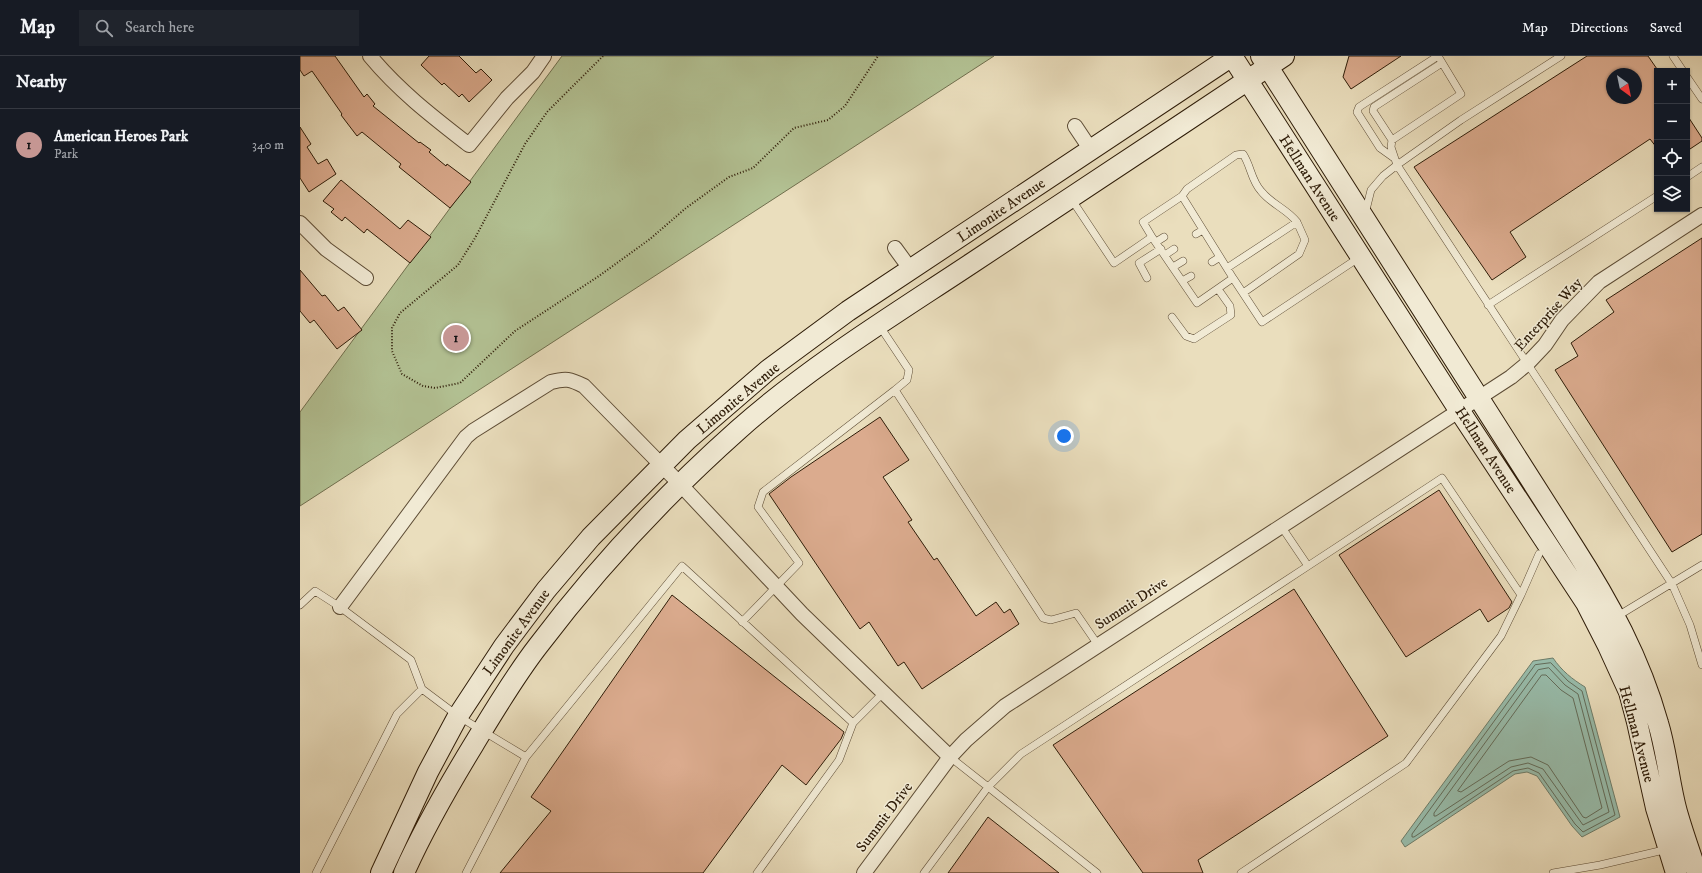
<!DOCTYPE html>
<html lang="en">
<head>
<meta charset="utf-8">
<style>
	:root { --surface:#171b24; --page:#20242c; --text:#f1f3f6; --muted:#9ea1a6; --line:#363941; --accent:#c59692 }
	body { margin:0; font-family:"IM FELL DW Pica",serif; background:var(--page); color:var(--text) }
	.controls { position:absolute; right:12px; top:12px; display:grid; overflow:hidden; border-radius:0px; box-shadow:0 1px 3px #0004 }
	.controls button { width:36px; height:36px; display:grid; place-items:center; padding:0; border:0; border-bottom:1px solid var(--line); background:var(--surface); color:var(--text); font:20px sans-serif }
	.compass { position:absolute; left:1306px; top:12px; width:36px; height:36px; border-radius:50%; background:var(--surface); box-shadow:0 1px 3px #0004; rotate:147deg }
	.you { position:absolute; left:764px; top:380px; width:14px; height:14px; margin:-10px; border:3px solid #fff; border-radius:50%; background:#1a73e8; box-shadow:0 0 0 6px #1a73e833 }
	.badge { display:grid; place-items:center; width:26px; height:26px; border-radius:50%; background:var(--accent); color:#111; font-size:13px; font-weight:700 }
	.pin { position:absolute; translate:-50% -50%; border:2px solid #fff; box-shadow:0 1px 4px #0006 }
	.list { margin:0; padding:0; list-style:none }
	h2 { display:flex; justify-content:space-between; align-items:center; height:52px; margin:0; padding:0 16px; font-size:17px }
	h2 small { font-size:13px; font-weight:400; color:var(--muted) }
	.list li { display:grid; grid-template-columns:26px 1fr auto; gap:12px; align-items:center; box-sizing:border-box; height:72px; padding:0 16px; border-top:1px solid var(--line) }
	.list b { display:block; font-size:15px; white-space:nowrap }
	.list p { margin:0; font-size:13px; white-space:nowrap; color:var(--muted) }
	.list em { font-size:13px; font-style:normal; color:var(--muted) }
	.icon { flex:none; width:22px; height:22px; fill:none; stroke:currentColor; stroke-width:2; stroke-linecap:round; stroke-linejoin:round }
	.map { position:relative; flex:none; width:1402px; height:817px; overflow:hidden }
	header { display:flex; align-items:center; gap:24px; box-sizing:border-box; height:56px; padding:0 20px; background:var(--surface); border-bottom:1px solid var(--line) }
	header strong { font-size:19px }
	nav { display:flex; gap:22px; margin-inline-start:auto; font-size:14px }
	.search { width:280px; height:36px; background:var(--page); display:flex; align-items:center; gap:10px; box-sizing:border-box; padding:0 14px; border-radius:0px; color:var(--muted); font-size:15px }
	main { display:flex }
	aside { flex:1; background:var(--surface) }
	.map>svg:first-child { display:block }
	.green { fill:#b3c294; stroke:#706f4e }
	.water { fill:#98bdac; stroke:#6e7d6a }
	.lines { fill:none; stroke-linecap:round; stroke-linejoin:round }
	.shore { stroke:#636c5a; stroke-width:1 }
	.building { fill:#dbab8e; stroke:#2e1c08; fill-rule:evenodd }
	.service-casing { stroke:#5d4c35; stroke-width:8 }
	.minor-casing { stroke:#5d4c35; stroke-width:16 }
	.secondary-casing { stroke:#2e1c08; stroke-width:22 }
	.path { stroke:#2e1c08; stroke-width:2; stroke-dasharray:1 2; stroke-linecap:butt }
	.service { stroke:#f1ead4; stroke-width:7 }
	.minor { stroke:#f1ead4; stroke-width:14 }
	.secondary { stroke:#f1ead4; stroke-width:20 }
	.labels { text-anchor:middle; stroke-width:3; stroke-linejoin:round; paint-order:stroke }
	.street-label { font-size:15px; fill:#2e1c08; stroke:#f1ead4 }
</style>
</head>
<body>
<header>
<strong>Map</strong>
<div class="search"><svg class="icon" aria-label="search" viewBox="0 0 24 24"><circle cx="10" cy="10" r="6"/><path d="M15 15l6 6"/></svg>Search here</div>
<nav><a>Map</a><a>Directions</a><a>Saved</a></nav>
</header>
<main>
<aside>
<h2>Nearby<small></small></h2>
<ul class="list">
<li><span class="badge">1</span><div><b>American Heroes Park</b><p>Park</p></div><em>340 m</em></li>
</ul>
</aside>
<div class="map">
<svg width="1402" height="817" viewBox="0 0 1402 817">
	<rect width="100%" height="100%" fill="#eadebd"/>
	<filter id="stains"><feTurbulence type="fractalNoise" baseFrequency=".005" numOctaves="4"/><feColorMatrix values="0 0 0 0 .2 0 0 0 0 .09 0 0 0 0 .02 0 0 0 .5 -.17"/></filter>
	<radialGradient id="worn" r=".72"><stop offset=".6" stop-color="#630" stop-opacity="0"/><stop offset="1" stop-color="#630" stop-opacity=".3"/></radialGradient>
	<!-- green -->
	<path class="green" d="M262 0H694L0 450V356Z"/>
	<!-- water -->
	<path class="water" d="M1253 602C1262 615 1272 623 1285 631L1320 761 1282 781 1272 770 1237 720 1227 716 1215 718 1105 791 1101 785 1233 605Z"/>
	<g class="lines">
		<!-- shore -->
		<path class="shore" d="M1251 607 1268 625 1282 635 1315 759 1283 776 1275 768 1239 717 1228 712 1213 715 1114 781H1112V778L1235 609Z
			M1249 612 1265 629 1278 638 1309 756 1283 769 1243 713 1228 707 1211 711 1136 760H1134V757L1238 614Z
			M1242 619H1246L1261 634 1273 642 1302 752 1286 762 1283 761 1248 709 1231 701 1209 705 1161 736 1158 735Z"/>
	</g>
	<!-- building -->
	<path class="building" d="M0 0H35L64 41 67 38 75 48 73 50 119 87 120 86 131 94 129 96 146 110 147 108 171 126 150 152 99 111 101 108 62 76 57 80 41 59 42 58 12 15 4 20 0 14Z
		M129 0H159L176 17 181 13 192 24 169 46 162 38 159 41 144 27 142 29 121 9Z
		M1049 0H1101L1051 33 1043 21Z
		M1287 0H1348L1357 13V92L1350 83 1210 176 1226 201 1192 224 1114 111ZM1312 18H1336V42H1312Z
		M1387 59 1402 82V85L1387 95Z
		M0 71 11 88 7 91 18 108 27 103 36 118 9 136 0 122Z
		M41 124 100 173 108 164 131 181 110 207 67 173 64 177 45 161 42 165 31 156 34 153 23 145Z
		M1402 182V478L1372 496 1255 314 1278 300 1271 287 1314 256 1306 244Z
		M0 214 22 240 25 239 38 255 44 251 62 274 37 293 14 264 10 267 0 255Z
		M580 361 609 404 583 421 612 464 608 466 634 504 637 502 676 560 696 546 704 557 710 553 719 568 622 633 604 606 598 610 569 566 560 573 469 438 491 421Z
		M1139 434 1212 546 1209 552 1188 566 1180 553 1106 601 1039 499Z
		M994 533 1088 680 898 804 903 817H843L753 689Z
		M372 539 544 676 541 683 506 729 482 709 403 817H200L251 755 231 741Z
		M688 761 759 817H648Z"/>
	<g class="lines">
		<!-- service casing -->
		<g class="service-casing">
			<path id="service" d="M1261 0 1161 64 1097 109 1372 528 1390 569 1402 609
				M1373 0 1383 15
				M1387 21 1402 43
				M1092 84 1161 38 1138 0 1059 51 1057 56 1080 92 1094 102
				M1387 121 1402 111
				M882 140 887 133 936 99 943 98C951 110 951 124 961 135 971 148 987 153 997 166
				M772 144 814 207 852 181 897 247 933 222 962 266 1060 201
				M1065 158 1071 134 1083 120 1097 109 1091 91 1092 84 1073 55 1074 51 1142 7
				M896 178 903 174
				M852 181 843 166 882 140 933 222
				M856 186 864 181
				M865 199 874 193
				M912 206 920 201
				M873 211 883 205
				M927 212 997 166 1005 184 999 198 943 237
				M847 222 839 207 861 193
				M882 225 891 220
				M1188 249 1357 140
				M872 261 886 280 894 283 931 259 930 250 918 233
				M579 269 609 314 607 324 595 334
				M981 470 1008 510 1142 422 1221 539 1239 498
				M0 549 15 535 40 551 111 604 122 633 158 660 226 701 166 817
				M1316 561 1402 509
				M442 566 499 507 458 451 463 436 595 334 743 562 751 564 776 557 798 589
				M226 701 382 510 553 667
				M650 701 797 817
				M16 817 97 658 122 633
				M457 817 539 704 553 667 583 637
				M624 817 688 731 721 698 1008 510
				M941 817 1106 707 1201 580 1221 539
				M1253 817 1300 809 1368 793"/>
		</g>
		<!-- minor casing -->
		<g class="minor-casing">
			<path id="minor" d="M70 0C99 35 133 61 169 89L207 42 233 16 244 0
				M775 70 791 94
				M0 167 26 193 66 222
				M595 192 611 214
				M40 551 166 381 173 375 251 326C266 322 270 323 284 330L380 428 502 558 650 701
				M564 817 650 701 666 684 705 650 1211 321 1228 307 1245 289 1262 264 1299 226 1402 159"/>
		</g>
		<!-- secondary casing -->
		<g class="secondary-casing">
			<path id="secondary" d="M932 0 1159 354 1286 547 1308 590 1329 636 1337 666 1356 752 1376 817
				M961 0 1273 490C1309 546 1340 603 1358 667 1367 696 1369 727 1377 756 1383 777 1390 797 1397 817
				M81 817 128 716 158 660 204 590 246 534 291 481 387 384 468 314 548 255 932 0
				M104 817C124 772 149 729 174 688 194 655 214 621 238 590 297 512 365 439 438 374 510 310 592 260 672 207 776 139 880 69 984 0"/>
		</g>
		<!-- path -->
		<path class="path" d="M303 0 247 56 225 88 175 182 158 209 100 257 92 272V295L102 318 123 330 135 332 160 327 215 275 299 220 350 183 386 152 429 121 453 112 494 72 528 64 545 50 578 0"/>
		<!-- service -->
		<use href="#service" class="service"/>
		<!-- minor -->
		<use href="#minor" class="minor"/>
		<!-- secondary -->
		<use href="#secondary" class="secondary"/>
	</g>
	<g class="labels">
		<!-- street labels -->
		<g class="street-label">
			<text transform="translate(1010 122) rotate(57)" y="5">Hellman Avenue</text>
			<text transform="translate(701 154) rotate(-34)" y="5">Limonite Avenue</text>
			<text transform="translate(1248 258) rotate(-48)" y="5">Enterprise Way</text>
			<text transform="translate(438 342) rotate(-40)" y="5">Limonite Avenue</text>
			<text transform="translate(1186 394) rotate(57)" y="5">Hellman Avenue</text>
			<text transform="translate(831 547) rotate(-33)" y="5">Summit Drive</text>
			<text transform="translate(216 576) rotate(-54)" y="5">Limonite Avenue</text>
			<text transform="translate(1337 678) rotate(75)" y="5">Hellman Avenue</text>
			<text transform="translate(584 761) rotate(-53)" y="5">Summit Drive</text>
		</g>
	</g>
	<rect width="100%" height="100%" filter="url(#stains)"/>
	<rect width="100%" height="100%" fill="url(#worn)"/>
</svg>
<div class="controls">
<button>+</button>
<button>−</button>
<button><svg class="icon" aria-label="locate" viewBox="0 0 24 24"><circle cx="12" cy="12" r="6"/><path d="M12 2v4M12 18v4M2 12h4M18 12h4"/></svg></button>
<button><svg class="icon" aria-label="layers" viewBox="0 0 24 24"><path d="M12 4l9 5-9 5-9-5zM3 14l9 5 9-5"/></svg></button>
</div>
<svg class="compass" viewBox="-18 -18 36 36"><path d="M0-13l5 13h-10z" fill="#e53935"/><path d="M0 13l5-13h-10z" fill="#9ea1a6"/></svg>
<div class="you"></div>
<div class="pin badge" style="left:156px;top:282px">1</div>
</div>
</main>
</body>
</html>
